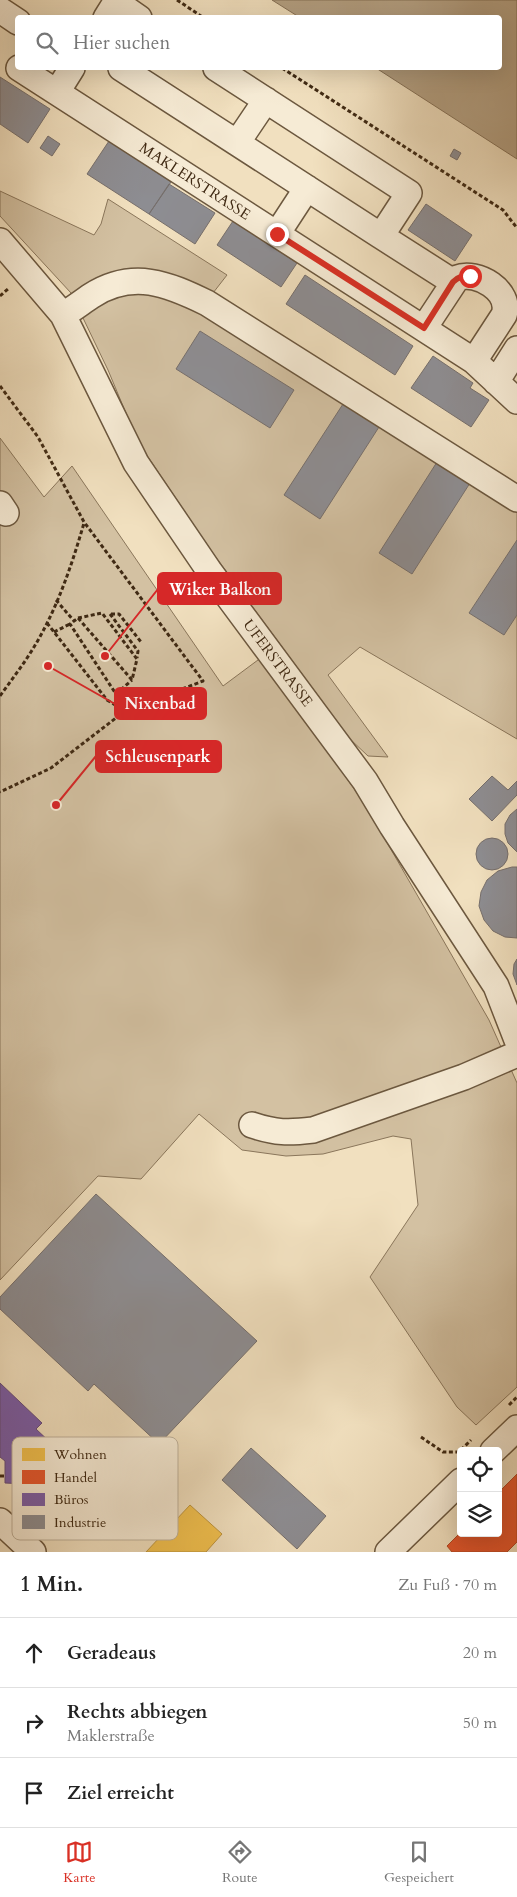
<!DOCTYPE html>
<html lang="de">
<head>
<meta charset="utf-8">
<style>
	:root { --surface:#fff; --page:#f2f2f2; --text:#222; --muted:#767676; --line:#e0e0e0; --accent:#d93025 }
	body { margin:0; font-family:Cardo,serif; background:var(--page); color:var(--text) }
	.controls { position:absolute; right:15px; bottom:15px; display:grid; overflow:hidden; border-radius:5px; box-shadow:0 5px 20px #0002 }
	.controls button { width:45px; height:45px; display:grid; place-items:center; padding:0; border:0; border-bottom:1px solid var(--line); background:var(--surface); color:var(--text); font:25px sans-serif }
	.stop { position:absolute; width:15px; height:15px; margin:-11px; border:4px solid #d93025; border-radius:50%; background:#fff }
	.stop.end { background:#d93025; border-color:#fff; box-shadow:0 1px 5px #0008 }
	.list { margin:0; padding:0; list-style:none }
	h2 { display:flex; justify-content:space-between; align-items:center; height:65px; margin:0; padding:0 20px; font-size:21px }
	h2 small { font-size:16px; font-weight:400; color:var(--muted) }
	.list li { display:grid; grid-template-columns:32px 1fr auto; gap:15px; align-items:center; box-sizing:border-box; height:70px; padding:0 20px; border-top:1px solid var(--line) }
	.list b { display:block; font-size:19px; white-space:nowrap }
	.list p { margin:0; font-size:16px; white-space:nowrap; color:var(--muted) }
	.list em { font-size:16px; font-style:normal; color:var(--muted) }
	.icon { flex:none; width:28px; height:28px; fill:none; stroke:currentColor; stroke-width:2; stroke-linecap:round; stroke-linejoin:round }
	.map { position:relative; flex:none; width:517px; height:1552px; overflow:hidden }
	.search { position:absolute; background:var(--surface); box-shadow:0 5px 20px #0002; left:15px; right:15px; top:15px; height:55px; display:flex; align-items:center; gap:12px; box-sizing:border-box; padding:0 18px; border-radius:5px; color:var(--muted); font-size:19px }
	.sheet { height:275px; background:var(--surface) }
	nav { display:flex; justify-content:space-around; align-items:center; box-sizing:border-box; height:70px; border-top:1px solid var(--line); background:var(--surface); font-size:14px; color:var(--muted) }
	nav a { display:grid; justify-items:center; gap:2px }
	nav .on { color:var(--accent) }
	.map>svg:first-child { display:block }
	.green { fill:#d3c1a2; stroke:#8a765b }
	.water { fill:#b5a285; stroke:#867258 }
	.homes { fill:#f2c14e; stroke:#bd943d }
	.shops { fill:#e4572e; stroke:#b34a26 }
	.offices { fill:#7b5ea7; stroke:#694e7b }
	.industry { fill:#8d8d92; stroke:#766f6c }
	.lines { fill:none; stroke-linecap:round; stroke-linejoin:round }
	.minor-casing { stroke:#6c583f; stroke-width:28 }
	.path { stroke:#402a14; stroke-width:3; stroke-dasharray:4 2.5; stroke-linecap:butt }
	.minor { stroke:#f6ebd5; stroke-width:25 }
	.route { stroke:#d93025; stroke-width:6 }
	.labels { text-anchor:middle; stroke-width:5; stroke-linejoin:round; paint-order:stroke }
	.street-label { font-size:15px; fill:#402a14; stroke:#f6ebd5 }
	.key { fill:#f6ebd5; stroke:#bfb19b; stroke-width:1 }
	.key-label { font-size:14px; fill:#402a14 }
	.leader { fill:none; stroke:#d62828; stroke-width:2 }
	.callout-dot { fill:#d62828; stroke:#f6ebd5; stroke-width:2 }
	.callout { fill:#d62828; stroke:#d62828; stroke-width:2 }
	.callout-label { font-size:16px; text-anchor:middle; font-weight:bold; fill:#fff }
</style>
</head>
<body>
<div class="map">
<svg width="517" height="1552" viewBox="0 0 517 1552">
	<rect width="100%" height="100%" fill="#f1e0bf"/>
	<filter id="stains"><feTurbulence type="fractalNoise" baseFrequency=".004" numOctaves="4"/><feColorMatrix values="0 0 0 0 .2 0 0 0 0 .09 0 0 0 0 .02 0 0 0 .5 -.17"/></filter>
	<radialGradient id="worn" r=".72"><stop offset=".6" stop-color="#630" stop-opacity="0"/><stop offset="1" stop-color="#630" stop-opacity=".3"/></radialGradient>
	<!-- green -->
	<path class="green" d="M0 191 94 235 101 224 108 199 227 275 213 293 517 489V739L360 647 328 675 388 757 368 756 350 739 212 552 138 442 108 370 71 293 0 216Z
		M0 438 44 497 72 466 223 686 262 657 366 806 489 1020 517 1083V1387L476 1425 457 1407 370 1277 418 1205 411 1139 393 1136 323 1154 286 1156 242 1150 199 1114 141 1179 98 1176 0 1280Z"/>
	<!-- water -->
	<path class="water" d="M272 0H517V159L376 68H500V18L299 17Z"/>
	<!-- homes -->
	<path class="homes" d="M190 1505 222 1534 206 1552H146Z"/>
	<!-- shops -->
	<path class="shops" d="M517 1474V1542L507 1552H452L447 1546 461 1532V1533H498V1493Z"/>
	<!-- offices -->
	<path class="offices" d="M0 1383 42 1423 36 1429 117 1505 85 1538 27 1484 5 1483V1461L0 1457Z"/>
	<!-- industry -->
	<path class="industry" d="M0 77 50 109 28 143 0 124Z
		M48 136 60 144 52 156 40 148Z
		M109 141 171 182 149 214 87 174Z
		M454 149 461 153 457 160 450 156Z
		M169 184 215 213 195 244 149 214Z
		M426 204 472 235 455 261 408 230Z
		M233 221 297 263 281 287 217 245Z
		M305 275 413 346 395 375 286 304Z
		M200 331 294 390 270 428 176 369Z
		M433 356 473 383 470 388 489 400 471 427 411 388Z
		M343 404 379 427 320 519 284 495Z
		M437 462 470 483 412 574 379 553Z
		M517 540V615L504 635 469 613Z
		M492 776 508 790 517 781V795L492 821 469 799Z
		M517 809V852L508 843 505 834V824L510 815Z
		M476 854a16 16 0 1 1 32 0a16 16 0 1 1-32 0Z
		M512 867H517V938L505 937 493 931 484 920 479 906 481 892 487 880 498 871Z
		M517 959V985L513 974 514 964Z
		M96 1194 257 1341 159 1444 94 1384 88 1391 0 1309V1297Z
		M251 1448 326 1516 297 1549 222 1480Z"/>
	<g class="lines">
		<!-- minor casing -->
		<g class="minor-casing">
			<path id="minor" d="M0 10 18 22
				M106 18 116 2 139 18
				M19 68 474 361 517 401
				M121 68 381 236 409 193 216 68
				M57 92 72 68
				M237 143 266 100
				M277 234 307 188
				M381 236 453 282
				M0 241 63 315 136 463 210 572 365 781 392 826 496 986 517 1040
				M63 315C73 309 82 302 91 296 133 269 168 284 207 303L517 499
				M424 328 457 278C477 270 512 291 504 315L474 361
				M496 382 517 349
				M0 504 6 513
				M252 1125C276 1133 288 1133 313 1130L464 1077 517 1054
				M493 1451 517 1428
				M0 1521 33 1552
				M388 1552 461 1481"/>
		</g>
		<!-- path -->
		<path class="path" d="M177 0 204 18
			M282 68 503 210 517 228
			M0 296 9 288
			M0 386 38 437 84 522 203 681 125 711 51 768 0 792
			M56 600 74 621
			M110 614 138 651 137 658
			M111 614H119L141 642
			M78 618 102 613 137 659 132 680 78 618 70 624 116 694 120 708
			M47 623 107 700 125 711
			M54 632 70 624
			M116 694 132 680
			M0 696C10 682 20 669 29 655 55 615 71 568 84 523
			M509 1405 517 1397
			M421 1437 443 1452H459L471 1440
			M0 1476H5"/>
		<!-- minor -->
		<use href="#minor" class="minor"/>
	</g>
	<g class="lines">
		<!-- route -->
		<path class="route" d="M277 234 424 328 453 282C458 277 462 276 470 276"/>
	</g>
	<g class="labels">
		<!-- street labels -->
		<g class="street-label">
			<text transform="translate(195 181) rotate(33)" y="5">MAKLERSTRASSE</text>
			<text transform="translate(278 663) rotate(53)" y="5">UFERSTRASSE</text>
		</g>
	</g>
	<!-- legend -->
	<rect x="12" y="1437" width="166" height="103" rx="8" class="key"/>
	<rect x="22" y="1448" width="23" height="13" fill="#f2c14e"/>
	<rect x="22" y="1470" width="23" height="14" fill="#e4572e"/>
	<rect x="22" y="1493" width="23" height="13" fill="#7b5ea7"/>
	<rect x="22" y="1515" width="23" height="14" fill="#8d8d92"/>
	<g class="key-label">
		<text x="54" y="1459">Wohnen</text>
		<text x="54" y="1482">Handel</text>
		<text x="54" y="1504">Büros</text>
		<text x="54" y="1527">Industrie</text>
	</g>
	<!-- callouts -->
	<path class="leader" d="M105 656L158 589M48 666L115 704M56 805L96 756"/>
	<g class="callout-dot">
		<circle cx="105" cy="656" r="5"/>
		<circle cx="48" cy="666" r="5"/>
		<circle cx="56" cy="805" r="5"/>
	</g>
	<g class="callout">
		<rect x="158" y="573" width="123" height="31" rx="5"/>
		<rect x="115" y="688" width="91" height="31" rx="5"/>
		<rect x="96" y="741" width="125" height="31" rx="5"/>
	</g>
	<g class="callout-label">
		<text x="220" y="595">Wiker Balkon</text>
		<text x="160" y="709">Nixenbad</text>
		<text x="158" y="762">Schleusenpark</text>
	</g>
	<rect width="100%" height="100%" filter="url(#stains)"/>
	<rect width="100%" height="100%" fill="url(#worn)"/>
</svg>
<div class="controls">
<button><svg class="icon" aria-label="locate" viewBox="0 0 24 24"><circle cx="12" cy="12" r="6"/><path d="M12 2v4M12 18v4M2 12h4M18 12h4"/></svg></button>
<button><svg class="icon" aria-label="layers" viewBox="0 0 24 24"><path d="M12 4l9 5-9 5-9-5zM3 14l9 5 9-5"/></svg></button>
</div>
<div class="stop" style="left:470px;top:276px"></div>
<div class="stop end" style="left:277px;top:234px"></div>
<div class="search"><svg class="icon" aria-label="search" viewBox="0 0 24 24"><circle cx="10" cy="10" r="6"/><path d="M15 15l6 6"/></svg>Hier suchen</div>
</div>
<section class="sheet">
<h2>1 Min.<small>Zu Fuß · 70 m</small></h2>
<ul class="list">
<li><svg class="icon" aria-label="ahead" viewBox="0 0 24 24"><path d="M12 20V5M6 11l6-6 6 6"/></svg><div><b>Geradeaus</b></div><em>20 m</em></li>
<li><svg class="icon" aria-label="right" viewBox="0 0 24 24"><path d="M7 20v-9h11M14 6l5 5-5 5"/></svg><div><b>Rechts abbiegen</b><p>Maklerstraße</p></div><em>50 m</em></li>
<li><svg class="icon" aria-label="arrive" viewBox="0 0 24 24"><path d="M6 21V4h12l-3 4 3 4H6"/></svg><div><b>Ziel erreicht</b></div></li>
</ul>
</section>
<nav>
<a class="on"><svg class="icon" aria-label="map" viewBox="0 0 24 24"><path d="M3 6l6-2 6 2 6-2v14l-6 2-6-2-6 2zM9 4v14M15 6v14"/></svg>Karte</a>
<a><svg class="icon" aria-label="directions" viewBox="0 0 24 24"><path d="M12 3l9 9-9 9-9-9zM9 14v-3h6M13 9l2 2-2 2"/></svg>Route</a>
<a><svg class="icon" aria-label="saved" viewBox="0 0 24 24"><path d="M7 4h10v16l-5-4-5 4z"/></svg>Gespeichert</a>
</nav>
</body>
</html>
